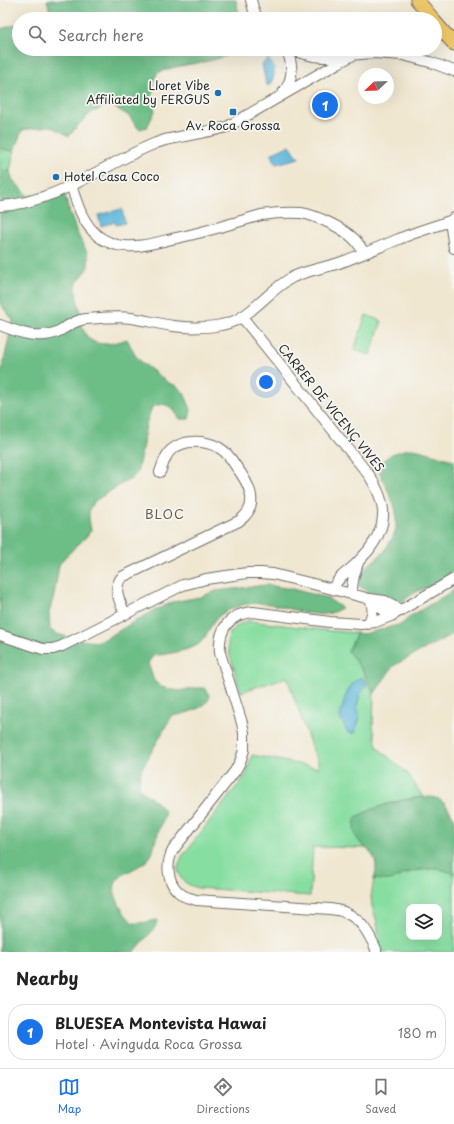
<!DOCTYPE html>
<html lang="en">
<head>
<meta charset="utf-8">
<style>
	:root { --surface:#fff; --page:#f6f6f6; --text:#222; --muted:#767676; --line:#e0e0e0; --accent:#1a73e8 }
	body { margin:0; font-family:"Playpen Sans",sans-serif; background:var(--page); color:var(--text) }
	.controls { position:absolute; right:12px; bottom:12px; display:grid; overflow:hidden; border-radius:8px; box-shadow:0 4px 16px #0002 }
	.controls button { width:36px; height:36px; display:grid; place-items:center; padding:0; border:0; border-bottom:1px solid var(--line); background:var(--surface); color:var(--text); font:20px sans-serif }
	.compass { position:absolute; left:358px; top:68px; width:36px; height:36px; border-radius:50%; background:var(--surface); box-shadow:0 4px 16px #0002; rotate:247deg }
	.you { position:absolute; left:266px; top:382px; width:14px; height:14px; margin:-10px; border:3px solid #fff; border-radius:50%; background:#1a73e8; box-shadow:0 0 0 6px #1a73e833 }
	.badge { display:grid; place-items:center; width:26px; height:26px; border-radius:50%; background:var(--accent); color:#fff; font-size:13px; font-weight:700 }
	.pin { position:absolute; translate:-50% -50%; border:2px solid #fff; box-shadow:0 1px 4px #0006 }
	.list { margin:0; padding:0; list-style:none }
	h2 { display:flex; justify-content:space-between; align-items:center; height:52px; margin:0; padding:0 16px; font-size:17px }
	h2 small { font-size:13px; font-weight:400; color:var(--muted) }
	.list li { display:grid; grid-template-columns:26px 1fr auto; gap:12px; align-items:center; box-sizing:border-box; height:56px; margin:0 8px 8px; padding:0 8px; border:1px solid var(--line); border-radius:16px }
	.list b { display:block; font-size:15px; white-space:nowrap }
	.list p { margin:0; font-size:13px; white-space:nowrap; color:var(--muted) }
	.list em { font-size:13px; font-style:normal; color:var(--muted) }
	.icon { flex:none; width:22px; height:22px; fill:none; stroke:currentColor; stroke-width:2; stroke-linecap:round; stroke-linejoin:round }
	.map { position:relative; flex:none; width:454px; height:952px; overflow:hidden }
	.search { position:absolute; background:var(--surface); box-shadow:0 4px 16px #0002; left:12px; right:12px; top:12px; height:44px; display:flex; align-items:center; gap:10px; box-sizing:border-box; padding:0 14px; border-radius:22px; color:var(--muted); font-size:15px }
	.sheet { height:116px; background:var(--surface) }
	nav { display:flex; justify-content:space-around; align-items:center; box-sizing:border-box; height:56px; border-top:1px solid var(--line); background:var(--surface); font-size:11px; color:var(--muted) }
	nav a { display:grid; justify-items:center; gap:2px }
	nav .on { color:var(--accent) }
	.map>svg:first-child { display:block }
	.green { fill:#87dea1; stroke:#598466; fill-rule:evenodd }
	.forest { fill:#6dbd87; stroke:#4c7459 }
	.water { fill:#5cb6da; stroke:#447082 }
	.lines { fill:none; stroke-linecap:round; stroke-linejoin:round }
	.minor-casing { stroke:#706d65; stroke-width:12 }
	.major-casing { stroke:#706d65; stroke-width:15 }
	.minor { stroke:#fff; stroke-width:10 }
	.major { stroke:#ecc669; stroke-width:13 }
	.poi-dot { fill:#1f6fb2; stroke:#f6f6f2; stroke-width:1.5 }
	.labels { text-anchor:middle; stroke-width:3.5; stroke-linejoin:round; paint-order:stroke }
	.poi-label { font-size:12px; fill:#2b2b2b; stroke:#f6f6f2; text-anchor:end }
	.street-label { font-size:12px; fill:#2b2b2b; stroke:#f6f6f2 }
	.neighbourhood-label { font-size:13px; letter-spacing:1px; fill:#6d5b4a; stroke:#f6f6f2 }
</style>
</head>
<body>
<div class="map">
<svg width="454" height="952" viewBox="0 0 454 952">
	<rect width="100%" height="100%" fill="#f6f6f2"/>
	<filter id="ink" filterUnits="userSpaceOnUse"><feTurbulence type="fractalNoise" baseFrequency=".025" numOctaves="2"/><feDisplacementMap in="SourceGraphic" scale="8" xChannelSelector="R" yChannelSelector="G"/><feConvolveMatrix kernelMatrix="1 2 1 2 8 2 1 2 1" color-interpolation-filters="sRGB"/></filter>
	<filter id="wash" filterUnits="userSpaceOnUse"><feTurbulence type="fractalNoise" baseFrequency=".012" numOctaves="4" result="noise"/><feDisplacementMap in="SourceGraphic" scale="16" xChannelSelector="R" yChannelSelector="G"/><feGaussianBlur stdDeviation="0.9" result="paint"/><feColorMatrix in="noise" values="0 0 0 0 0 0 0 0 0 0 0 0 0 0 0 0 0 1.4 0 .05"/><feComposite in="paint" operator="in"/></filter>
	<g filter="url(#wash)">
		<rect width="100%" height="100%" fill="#f0e7d1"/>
		<!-- green -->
		<path class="green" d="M0 148 14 151 10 171 0 170Z
			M366 315 382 321 370 355 354 350Z
			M246 621C283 624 320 631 357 633L348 651 363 671 374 694 373 726 377 747 408 774 423 797C403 798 382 805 364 813L360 843 367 848 313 847 310 896 198 888C187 885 178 880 178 867 179 863 181 858 183 855L246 775 252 755 318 768V761L311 746 287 677 241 692C238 683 235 674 233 665 226 643 223 632 246 621Z
			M431 869C440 869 447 870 454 874V952H381L377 922 372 906 371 897 374 879 389 880 414 871ZM409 907H439V937H409Z"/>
		<!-- forest -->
		<path class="forest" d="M47 0H236L240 19H37L51 15Z
			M19 24V49H239C218 62 204 61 181 66 173 67 165 70 157 73 152 87 151 96 155 111L147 127 139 129 129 116 116 108 108 105 99 109 91 113 81 122 69 136 51 126 22 130 14 151 6 150 0 148V29Z
			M0 170 10 171 12 179 28 196 64 188C65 203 73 222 79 237 82 244 87 249 88 256 91 274 79 274 76 286 75 294 78 303 80 310 81 316 81 323 83 329 90 349 111 345 127 339L135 355 140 361 162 378 169 383 177 386 184 393 191 410 189 419H180C171 406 167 401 152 407L146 424 143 444 137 473 131 479 123 483 93 502 89 510V519L91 530 86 537 64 558 59 565 54 595 49 613 50 630 57 634 74 639 95 642 105 639 149 613 173 602 200 597 216 591 266 585 292 589 327 598 342 608C339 609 336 611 334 612 316 619 291 608 274 605 265 603 255 603 247 604 234 607 220 612 213 623 208 630 206 638 200 643 191 651 165 654 153 656L148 663 154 681 161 687 178 691 196 688H204L210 696C209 699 207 702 205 704 198 710 181 715 172 716L142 768C136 785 138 789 151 798 157 802 161 807 165 812 163 822 159 830 156 839 154 844 154 852 150 857 139 872 107 872 116 897 120 908 125 915 133 923 143 924 148 921 158 920L154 929 134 952H0V378L13 320 0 304Z
			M408 449C424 449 438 457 454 460V571L433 585 416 592 398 604C384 599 371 594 359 586L360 576 364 569 384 552 393 537 396 529V512L394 504 380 473 381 466 385 459 392 454Z
			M454 590V633L393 666 374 694 363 671 348 651 357 633 364 634 402 624 411 616Z
			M431 797 439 799 446 805 454 818V874C439 866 420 868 404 874 400 876 395 879 390 880 385 881 379 879 374 879 384 847 354 850 354 827 354 824 355 820 356 817 379 805 404 798 431 797Z"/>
		<!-- water -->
		<path class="water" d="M268 59C277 67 276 77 268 86L266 84 262 64Z
			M290 145 299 158 276 164 271 154Z
			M122 209 125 223 116 225 115 222 101 226 98 215Z
			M361 677 365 680 367 685 360 694 357 706 360 717 355 733H348L340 717 345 697 353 682Z"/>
	</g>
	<g filter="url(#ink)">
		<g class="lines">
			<!-- minor casing -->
			<g class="minor-casing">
				<path id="minor" d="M251 0 254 11 258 19
					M285 49 313 56 324 57 373 53 403 55 430 62 454 71
					M283 93C294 79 293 66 287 50
					M71 185C77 203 82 223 98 236 103 240 110 243 117 245 135 249 155 243 172 239 202 233 231 224 261 215 274 213 287 212 301 213 315 215 343 228 353 238 358 242 361 248 364 253
					M0 206C57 203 104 164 156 143L165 140 219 129 227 127 338 63 353 55
					M450 221 454 248
					M242 317 369 475C387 503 389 524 368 551 364 555 360 560 355 565 347 572 337 578 333 589
					M0 325C20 333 41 341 61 330 69 325 76 320 86 319 100 318 117 316 131 318 145 320 159 324 173 326 187 328 207 328 221 325 251 320 267 290 293 277 308 270 324 268 339 263 359 256 379 247 399 239 415 232 433 227 450 221L454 218
					M351 594 354 575 358 563
					M371 600 391 616
					M125 614C120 602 112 588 122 577L239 521C262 505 248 482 235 465 231 458 225 451 218 447 204 440 184 439 171 450 165 455 163 465 160 472
					M368 624C373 615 374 608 370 599
					M0 635 43 649H53L62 646 183 585 206 579 247 573H261L273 574 317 585 370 599 385 601 391 604 401 611
					M376 952V949C369 934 362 920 346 913 341 910 335 910 330 909L196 900C192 898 187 898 184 896 167 886 165 865 173 850L235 771 240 762 244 750V733L242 723 220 653C218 629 229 614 253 612L330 622 361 624 375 622 391 616 454 579"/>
			</g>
			<!-- major casing -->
			<g class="major-casing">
				<path id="major" d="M417 0 433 19
					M435 22 454 44"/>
			</g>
			<!-- minor -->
			<use href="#minor" class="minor"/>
			<!-- major -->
			<use href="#major" class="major"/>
		</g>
	</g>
	<!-- markers -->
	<g class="poi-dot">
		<circle cx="218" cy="93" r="4"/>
		<rect x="229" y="108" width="8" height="8" rx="2"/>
		<circle cx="56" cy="177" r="4"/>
	</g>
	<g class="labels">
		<!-- poi labels -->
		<g class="poi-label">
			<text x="210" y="90">Lloret Vibe<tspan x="210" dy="14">Affiliated by FERGUS</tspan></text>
			<text x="233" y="130" text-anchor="middle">Av. Roca Grossa</text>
			<text x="64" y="181" text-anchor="start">Hotel Casa Coco</text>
		</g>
		<!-- street labels -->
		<g class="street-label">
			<text transform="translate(331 408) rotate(51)" y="4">CARRER DE VICENÇ VIVES</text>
		</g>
		<!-- neighbourhood labels -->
		<g class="neighbourhood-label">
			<text x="165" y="519">BLOC</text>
		</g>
	</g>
</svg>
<div class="controls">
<button><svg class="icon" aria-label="layers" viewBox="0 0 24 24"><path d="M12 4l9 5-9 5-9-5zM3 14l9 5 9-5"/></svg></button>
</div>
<svg class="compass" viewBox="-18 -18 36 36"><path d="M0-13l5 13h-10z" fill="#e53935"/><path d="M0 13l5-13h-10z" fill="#767676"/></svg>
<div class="you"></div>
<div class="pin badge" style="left:325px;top:105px">1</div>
<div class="search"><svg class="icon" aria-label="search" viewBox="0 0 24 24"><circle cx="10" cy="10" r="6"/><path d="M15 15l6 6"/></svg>Search here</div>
</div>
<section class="sheet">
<h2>Nearby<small></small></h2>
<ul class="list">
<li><span class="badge">1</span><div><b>BLUESEA Montevista Hawai</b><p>Hotel · Avinguda Roca Grossa</p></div><em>180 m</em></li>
</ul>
</section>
<nav>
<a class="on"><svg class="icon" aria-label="map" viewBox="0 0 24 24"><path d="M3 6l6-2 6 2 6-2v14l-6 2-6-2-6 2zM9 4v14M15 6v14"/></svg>Map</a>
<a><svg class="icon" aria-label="directions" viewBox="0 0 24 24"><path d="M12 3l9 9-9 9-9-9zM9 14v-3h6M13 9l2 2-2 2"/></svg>Directions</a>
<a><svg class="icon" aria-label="saved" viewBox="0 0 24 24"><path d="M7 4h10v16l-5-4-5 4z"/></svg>Saved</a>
</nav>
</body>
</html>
